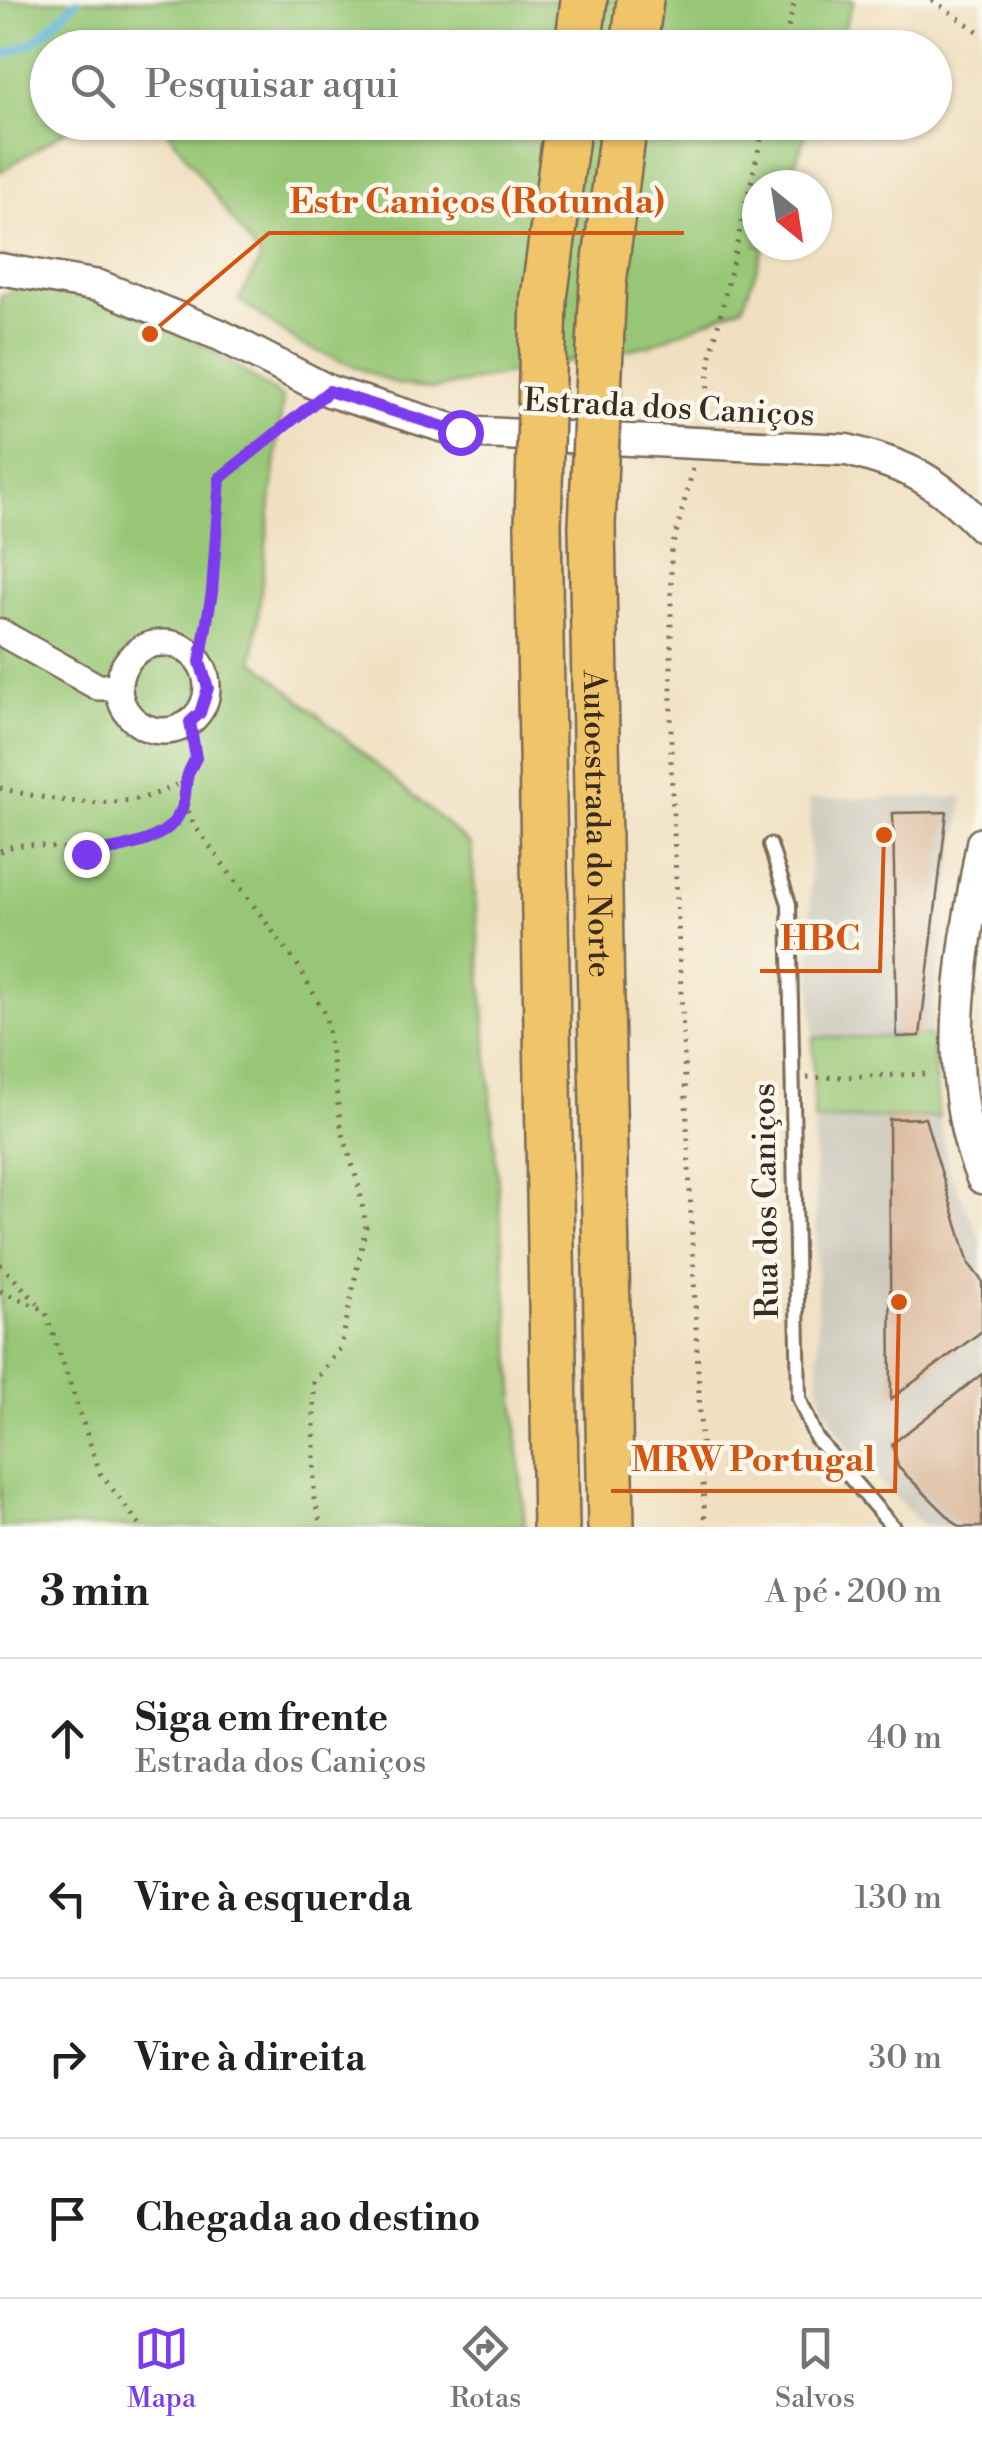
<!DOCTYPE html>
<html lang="pt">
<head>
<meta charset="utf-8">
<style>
	:root { --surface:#fff; --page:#f6f6f6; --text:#202124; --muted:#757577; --line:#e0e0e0; --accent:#7c3aed }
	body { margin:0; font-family:"Libre Bodoni",serif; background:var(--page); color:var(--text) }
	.compass { position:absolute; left:742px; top:170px; width:90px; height:90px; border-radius:50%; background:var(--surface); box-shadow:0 2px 8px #0004; rotate:150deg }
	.stop { position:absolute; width:30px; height:30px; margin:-22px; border:8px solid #7c3aed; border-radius:50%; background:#fff }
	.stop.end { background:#7c3aed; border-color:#fff; box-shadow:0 2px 10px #0008 }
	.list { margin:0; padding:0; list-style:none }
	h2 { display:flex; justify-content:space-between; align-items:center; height:130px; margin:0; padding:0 40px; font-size:42px }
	h2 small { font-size:32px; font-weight:400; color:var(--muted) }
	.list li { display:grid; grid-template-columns:65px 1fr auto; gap:30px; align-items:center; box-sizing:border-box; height:160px; padding:0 40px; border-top:2px solid var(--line) }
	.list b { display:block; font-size:38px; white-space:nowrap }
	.list p { margin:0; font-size:32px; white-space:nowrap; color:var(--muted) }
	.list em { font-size:32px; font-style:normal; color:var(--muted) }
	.icon { flex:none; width:55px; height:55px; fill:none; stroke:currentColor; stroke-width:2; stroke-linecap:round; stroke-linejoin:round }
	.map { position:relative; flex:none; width:982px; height:1527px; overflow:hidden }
	.search { position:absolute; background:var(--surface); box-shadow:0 2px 8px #0004; left:30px; right:30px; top:30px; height:110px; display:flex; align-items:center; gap:25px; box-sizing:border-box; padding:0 35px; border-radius:55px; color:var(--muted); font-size:38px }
	.sheet { height:770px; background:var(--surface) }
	nav { display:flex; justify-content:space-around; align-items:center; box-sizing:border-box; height:140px; border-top:2px solid var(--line); background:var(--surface); font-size:28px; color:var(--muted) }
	nav a { display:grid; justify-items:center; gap:5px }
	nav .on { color:var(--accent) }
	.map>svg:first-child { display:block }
	.industrial { fill:#c9c4b8 }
	.green { fill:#97c776; stroke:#69784a; stroke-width:2.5 }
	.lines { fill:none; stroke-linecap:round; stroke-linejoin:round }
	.stream { stroke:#5fb7dc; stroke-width:8 }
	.building { fill:#d7b092 }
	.service-casing { stroke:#7a6a57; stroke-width:18 }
	.minor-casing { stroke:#7a6a57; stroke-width:30 }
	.tertiary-casing { stroke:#7a6a57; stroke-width:35 }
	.motorway-casing { stroke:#7a6a57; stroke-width:50 }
	.path { stroke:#7a6a57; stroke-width:5; stroke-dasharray:2.5 8; stroke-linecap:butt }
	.service { stroke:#fff; stroke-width:12 }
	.minor { stroke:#fff; stroke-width:25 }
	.tertiary { stroke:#fff; stroke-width:30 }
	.motorway { stroke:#f0c469; stroke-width:45 }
	.motorway-bridge-casing { stroke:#7a6a57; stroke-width:50; stroke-linecap:butt }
	.motorway-bridge { stroke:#f0c469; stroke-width:45 }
	.route { stroke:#7c3aed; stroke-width:12 }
	.labels { text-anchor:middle; stroke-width:9; stroke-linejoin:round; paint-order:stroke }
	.street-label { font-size:32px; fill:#3b2a1e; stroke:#fbf7ec }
	.leader { fill:none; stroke:#d7540e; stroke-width:4 }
	.callout-dot { fill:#d7540e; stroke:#fbf7ec; stroke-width:4 }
	.callout-label { font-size:35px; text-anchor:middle; font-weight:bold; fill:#d7540e; stroke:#fbf7ec; stroke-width:9; stroke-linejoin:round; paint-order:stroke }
</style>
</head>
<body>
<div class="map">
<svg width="982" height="1527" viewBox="0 0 982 1527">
	<rect width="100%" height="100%" fill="#fbf7ec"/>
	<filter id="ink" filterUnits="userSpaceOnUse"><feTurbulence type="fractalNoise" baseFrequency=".01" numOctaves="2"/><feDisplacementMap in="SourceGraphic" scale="20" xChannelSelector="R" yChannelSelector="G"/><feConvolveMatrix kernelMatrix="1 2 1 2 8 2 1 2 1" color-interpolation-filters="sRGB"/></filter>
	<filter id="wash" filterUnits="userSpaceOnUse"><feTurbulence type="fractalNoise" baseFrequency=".0048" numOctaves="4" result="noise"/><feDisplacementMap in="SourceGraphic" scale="40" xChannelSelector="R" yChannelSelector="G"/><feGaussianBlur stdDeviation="2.25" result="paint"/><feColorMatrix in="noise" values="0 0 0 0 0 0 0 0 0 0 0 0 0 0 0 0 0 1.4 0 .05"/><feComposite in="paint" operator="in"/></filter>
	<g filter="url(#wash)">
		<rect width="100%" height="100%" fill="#f0e0c1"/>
		<!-- industrial -->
		<path class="industrial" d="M964 797 939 955 931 1036 813 1038 809 799Z
			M939 1117 948 1168 982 1242V1527H924L851 1454 823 1403 819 1385 814 1120Z"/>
		<!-- green -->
		<path class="green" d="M0 0H854L837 47 48 48V122L78 123 0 172Z
			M162 123H810L787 185H757V245H765L743 306 650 345 434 389 396 384 300 344 239 300 261 259Z
			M31 283 95 295 198 341 283 398 253 660 471 845 525 1527H0V296Z
			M931 1036 939 1117 814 1120 813 1038Z"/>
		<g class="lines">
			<!-- stream -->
			<path class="stream" d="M0 57 36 41 77 0"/>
		</g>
		<g id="blocks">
			<!-- building -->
			<path class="building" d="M947 812 920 1036 897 1037 893 813Z
				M925 1118 969 1264 982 1281V1331L891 1399 889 1119Z
				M982 1374V1527H959L898 1467 892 1444Z"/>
		</g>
	</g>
	<g filter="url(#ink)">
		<use href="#blocks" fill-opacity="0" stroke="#7a6a57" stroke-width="2.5"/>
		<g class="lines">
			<!-- service casing -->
			<g class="service-casing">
				<path id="service" d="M770 845 789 904 799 1398 816 1438 893 1527"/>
			</g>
			<!-- minor casing -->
			<g class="minor-casing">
				<path id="minor" d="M0 632 98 687H119
					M119 687a44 44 0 1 1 88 0a44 44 0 1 1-88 0Z"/>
			</g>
			<!-- tertiary casing -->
			<g class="tertiary-casing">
				<path id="tertiary" d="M0 269 99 286 220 335 329 391 461 432 847 450C910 466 937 480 982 527
					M982 843C963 951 938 1073 982 1178"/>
			</g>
			<!-- motorway casing -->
			<g class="motorway-casing">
				<g id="motorway">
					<path d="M578 48 584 0"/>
					<path d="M634 48 640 0"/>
					<path d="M603 283 624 122"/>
					<path d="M544 298 568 122"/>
					<path d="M538 526 556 1527"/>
					<path id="s1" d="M592 526 611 1527"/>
				</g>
			</g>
			<!-- path -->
			<path class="path" d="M932 0 982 34
				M783 48 795 0
				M705 419 710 360 765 122
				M693 469 671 552V766L705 1527
				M200 662 212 592 220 478 307 408
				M0 788C54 802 128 814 179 783 187 779 191 766 196 758L190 722
				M184 801 194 825 299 967 326 1016 341 1127 359 1187 366 1226 341 1347 314 1382V1499L322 1527
				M0 851C30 837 52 850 83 853 128 857 186 832 182 782
				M807 1078 931 1074
				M0 1264 42 1308
				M0 1291 45 1310 100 1473 141 1527"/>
			<!-- service -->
			<use href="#service" class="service"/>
			<!-- minor -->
			<use href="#minor" class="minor"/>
			<!-- tertiary -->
			<use href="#tertiary" class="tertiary"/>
			<!-- motorway -->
			<use href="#motorway" class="motorway"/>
			<!-- motorway-bridge casing -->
			<g class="motorway-bridge-casing">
				<path id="motorway-bridge" d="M538 526 544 298
					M592 526 603 283"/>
			</g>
			<!-- motorway-bridge -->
			<use href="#motorway-bridge" class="motorway-bridge"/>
		</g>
	</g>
	<g class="lines" filter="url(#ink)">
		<!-- route -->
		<path class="route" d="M86 854C119 848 176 843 184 801 188 779 183 781 196 758L190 722 200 713 208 688 200 662 212 592 220 478 329 391 460 432"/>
	</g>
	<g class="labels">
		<!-- street labels -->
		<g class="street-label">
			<text transform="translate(669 407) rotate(3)" y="11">Estrada dos Caniços</text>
			<text dy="11" stroke="none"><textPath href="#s1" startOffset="298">Autoestrada do Norte</textPath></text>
			<text transform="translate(765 1201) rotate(-91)" y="11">Rua dos Caniços</text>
		</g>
	</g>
	<!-- callouts -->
	<path class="leader" d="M150 334L269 233H684M884 835L880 971H760M899 1302L895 1491H611"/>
	<g class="callout-dot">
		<circle cx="150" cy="334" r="10"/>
		<circle cx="884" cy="835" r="10"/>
		<circle cx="899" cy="1302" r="10"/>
	</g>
	<g class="callout-label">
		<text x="477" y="213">Estr Caniços (Rotunda)</text>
		<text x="820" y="950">HBC</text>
		<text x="753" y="1471">MRW Portugal</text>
	</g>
</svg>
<svg class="compass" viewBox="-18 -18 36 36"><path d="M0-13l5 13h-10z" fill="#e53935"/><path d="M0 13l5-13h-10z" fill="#757577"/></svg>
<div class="stop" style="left:460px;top:432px"></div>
<div class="stop end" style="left:86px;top:854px"></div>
<div class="search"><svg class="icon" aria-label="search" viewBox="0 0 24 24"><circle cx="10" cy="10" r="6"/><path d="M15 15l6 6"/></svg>Pesquisar aqui</div>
</div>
<section class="sheet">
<h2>3 min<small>A pé · 200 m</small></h2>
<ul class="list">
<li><svg class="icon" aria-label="ahead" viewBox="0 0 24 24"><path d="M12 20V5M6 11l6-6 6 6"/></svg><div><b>Siga em frente</b><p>Estrada dos Caniços</p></div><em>40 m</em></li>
<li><svg class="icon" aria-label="left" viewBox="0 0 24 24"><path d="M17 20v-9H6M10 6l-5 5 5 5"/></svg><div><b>Vire à esquerda</b></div><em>130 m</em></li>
<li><svg class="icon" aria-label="right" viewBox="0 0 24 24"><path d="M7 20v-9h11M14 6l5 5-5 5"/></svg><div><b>Vire à direita</b></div><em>30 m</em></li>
<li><svg class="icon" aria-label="arrive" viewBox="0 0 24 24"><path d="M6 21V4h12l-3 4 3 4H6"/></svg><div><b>Chegada ao destino</b></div></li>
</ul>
</section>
<nav>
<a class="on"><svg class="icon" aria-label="map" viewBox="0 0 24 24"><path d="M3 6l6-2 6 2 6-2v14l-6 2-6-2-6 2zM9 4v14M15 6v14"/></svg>Mapa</a>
<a><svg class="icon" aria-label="directions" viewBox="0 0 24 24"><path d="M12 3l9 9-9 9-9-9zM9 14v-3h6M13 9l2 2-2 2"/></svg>Rotas</a>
<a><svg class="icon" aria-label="saved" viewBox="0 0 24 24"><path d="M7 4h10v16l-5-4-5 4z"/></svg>Salvos</a>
</nav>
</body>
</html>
